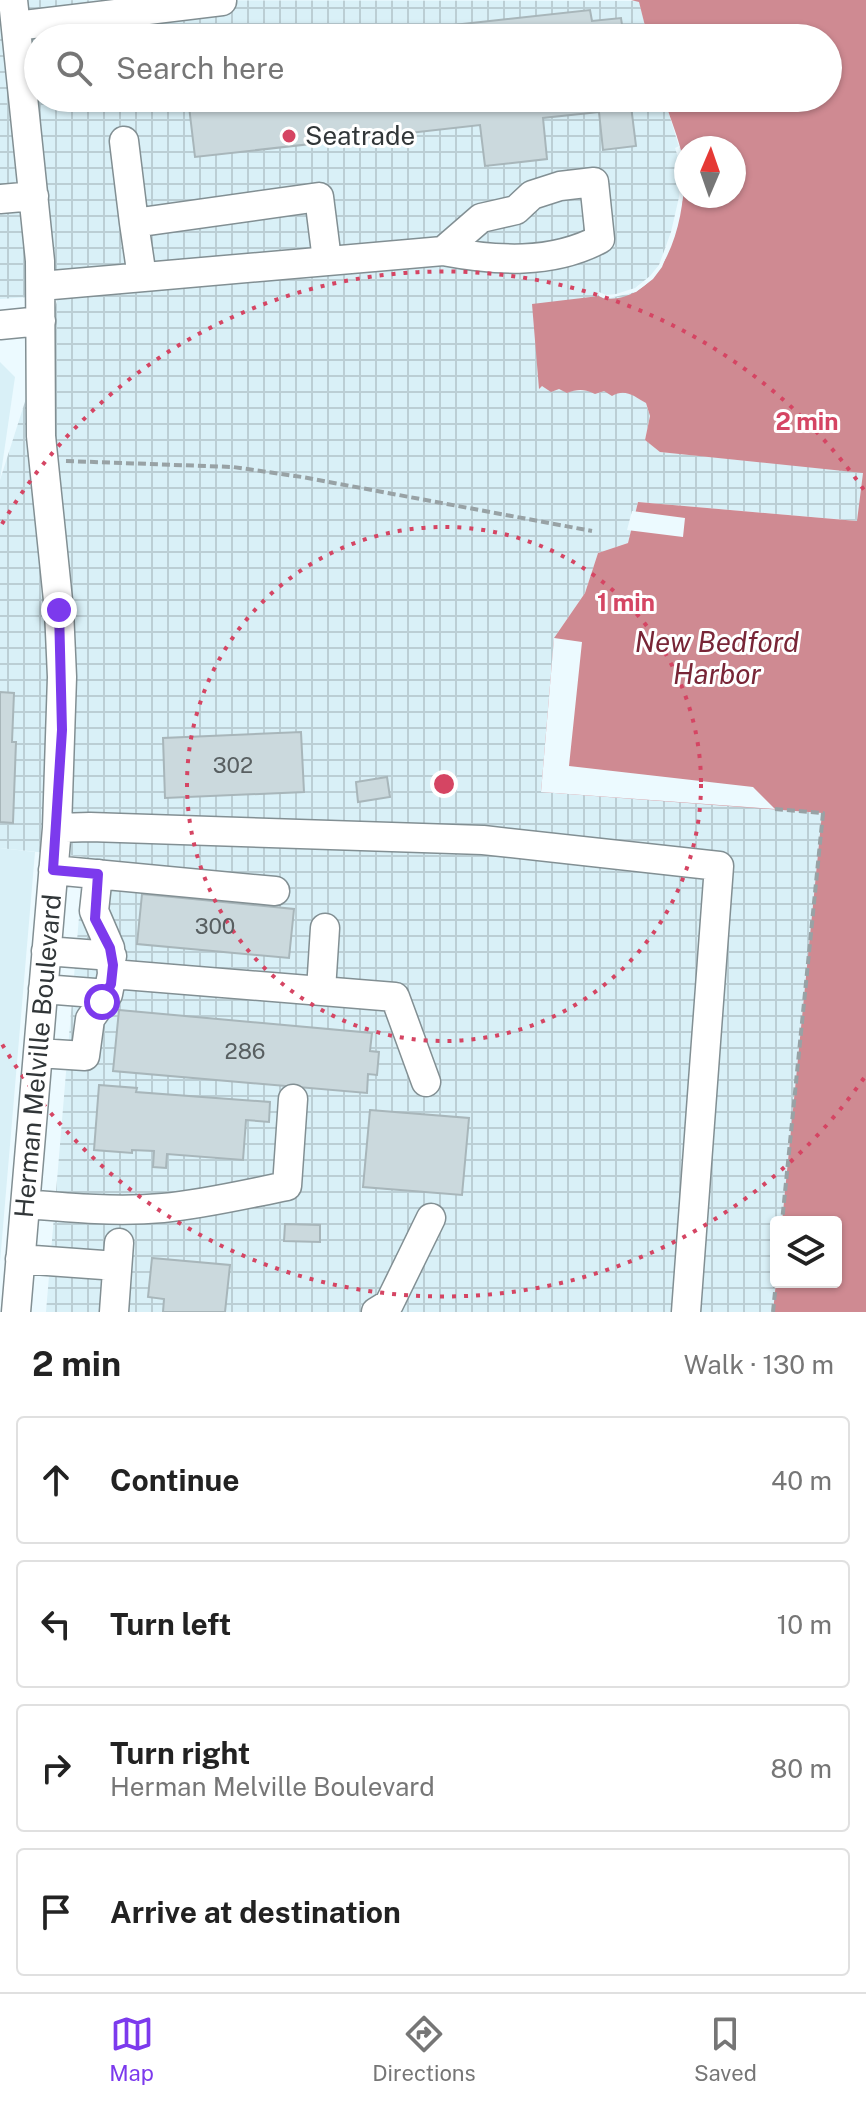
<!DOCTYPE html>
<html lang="en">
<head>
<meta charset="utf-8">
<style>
	:root { --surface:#fff; --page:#f6f6f6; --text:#222; --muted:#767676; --line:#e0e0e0; --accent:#7c3aed }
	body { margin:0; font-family:"Public Sans",sans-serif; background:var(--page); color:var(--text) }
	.controls { position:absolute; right:24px; bottom:24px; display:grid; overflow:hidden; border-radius:8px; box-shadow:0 2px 6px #0004 }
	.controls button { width:72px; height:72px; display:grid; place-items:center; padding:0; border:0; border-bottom:2px solid var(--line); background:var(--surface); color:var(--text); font:40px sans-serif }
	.compass { position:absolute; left:674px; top:136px; width:72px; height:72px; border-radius:50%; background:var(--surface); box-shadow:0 2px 6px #0004; rotate:2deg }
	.stop { position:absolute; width:24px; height:24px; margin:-18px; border:6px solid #7c3aed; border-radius:50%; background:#fff }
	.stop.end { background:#7c3aed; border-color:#fff; box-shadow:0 2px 8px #0008 }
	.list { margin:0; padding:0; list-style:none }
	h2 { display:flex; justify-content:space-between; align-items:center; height:104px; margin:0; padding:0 32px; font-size:34px }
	h2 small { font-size:26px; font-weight:400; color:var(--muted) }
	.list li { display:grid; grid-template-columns:52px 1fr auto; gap:24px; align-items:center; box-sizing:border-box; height:128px; margin:0 16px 16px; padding:0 16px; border:2px solid var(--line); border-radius:8px }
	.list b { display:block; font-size:30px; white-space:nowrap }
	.list p { margin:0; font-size:26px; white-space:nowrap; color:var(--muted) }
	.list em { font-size:26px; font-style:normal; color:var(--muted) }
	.icon { flex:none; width:44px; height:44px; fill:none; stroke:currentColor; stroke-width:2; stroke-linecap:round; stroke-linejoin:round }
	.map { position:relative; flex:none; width:866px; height:1312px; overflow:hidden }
	.search { position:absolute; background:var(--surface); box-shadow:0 2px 6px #0004; left:24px; right:24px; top:24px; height:88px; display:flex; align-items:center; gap:20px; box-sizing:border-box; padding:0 28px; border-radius:44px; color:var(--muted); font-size:30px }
	.sheet { height:680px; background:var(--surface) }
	nav { display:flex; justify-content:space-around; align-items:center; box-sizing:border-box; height:112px; border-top:2px solid var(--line); background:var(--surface); font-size:22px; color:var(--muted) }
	nav a { display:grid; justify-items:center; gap:4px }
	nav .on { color:var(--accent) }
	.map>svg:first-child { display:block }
	.built { fill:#d9f0f7 }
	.industrial { fill:url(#industrial-grid) }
	.water { fill:#cf8a92; fill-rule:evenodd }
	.pier { fill:#ecfaff }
	.building { fill:#cbd9dd; stroke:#a8b6ba; stroke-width:2 }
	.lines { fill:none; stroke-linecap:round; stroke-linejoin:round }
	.minor-casing { stroke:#828f93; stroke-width:31 }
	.path { stroke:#98a2a5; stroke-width:4; stroke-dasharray:8 4; stroke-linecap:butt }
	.minor { stroke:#fff; stroke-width:28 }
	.route { stroke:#7c3aed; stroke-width:10 }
	.ring { fill:none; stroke:#d54563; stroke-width:4; stroke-dasharray:4 8 }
	.poi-dot { fill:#d54563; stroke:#fff; stroke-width:3 }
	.labels { text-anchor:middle; stroke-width:6; stroke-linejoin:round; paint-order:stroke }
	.number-label { font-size:22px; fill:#585f61 }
	.poi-label { font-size:26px; fill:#313638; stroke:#fff; text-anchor:start }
	.street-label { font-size:26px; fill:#313638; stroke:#fff }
	.water-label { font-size:28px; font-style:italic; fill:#782536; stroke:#fff }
	.centre { fill:#d54563; stroke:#fff; stroke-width:4 }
	.ring-label { font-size:24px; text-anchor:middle; font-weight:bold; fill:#d54563; stroke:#fff; stroke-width:6; stroke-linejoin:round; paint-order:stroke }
</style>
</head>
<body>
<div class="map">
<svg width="866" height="1312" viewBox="0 0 866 1312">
	<defs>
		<pattern id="industrial-grid" width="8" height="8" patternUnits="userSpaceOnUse" patternTransform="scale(2)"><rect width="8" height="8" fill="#d9f0f7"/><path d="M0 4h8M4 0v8" fill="none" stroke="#bbced4"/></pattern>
	</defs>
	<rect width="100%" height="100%" fill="#ecfaff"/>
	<!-- built -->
	<path class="built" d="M0 362 15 377 0 480Z
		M0 848 35 852 0 1262Z"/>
	<!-- industrial -->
	<path class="industrial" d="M0 0 639 1 648 38H38V98H664L684 163 683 197 662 267 541 386 563 390 628 392 646 403 650 416 645 440 661 452 863 472 858 521 638 502 628 543 598 553 585 593 554 638 541 792 823 813 782 1222H776V1282L773 1312H46L84 857 0 848V480L59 295 0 299Z"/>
	<!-- water -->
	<path class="water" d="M631 0H866V1312H773L776 1282H836V1222H782L822 813 541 792 554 638 585 593 598 553 628 543 638 502 857 521 863 473 660 452 645 440 650 416 646 403C634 396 625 388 612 396L604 391 595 394C585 389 577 389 567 393L559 389 551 392 542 386 539 389 532 304 599 296C607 300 614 299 623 297 669 283 684 220 684 176 685 150 671 123 664 98H828V38H648L639 2ZM686 148H734V196H686Z"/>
	<!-- pier -->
	<path class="pier" d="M679 146 684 163 683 197 675 233 662 267 653 279 636 292 605 299 599 296V292L606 295 616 294 635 288 650 276 659 265 671 232 679 197 680 163 675 148Z
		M632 511 685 518 683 537 627 530Z
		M554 638 582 642 569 766 753 787 775 809 541 792Z"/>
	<!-- building -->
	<path class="building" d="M590 10 592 21 621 18 624 38H335Z
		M188 98H630L636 146 603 150 599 112 543 118 547 159 485 166 480 125 195 157Z
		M0 692 14 693 12 742H16L13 823 0 822Z
		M301 732 304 792 165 798 163 738Z
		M387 777 390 797 358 802 356 782Z
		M142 894 294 909 289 958 137 944Z
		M119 1010 372 1033 370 1051 379 1052 377 1075 368 1074 367 1093 113 1071Z
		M99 1085 137 1088 136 1092 270 1102 269 1122 246 1120 243 1160 167 1154 166 1168 153 1167 154 1151 132 1150V1153L94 1150Z
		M370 1110 469 1118 462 1195 363 1187Z
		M285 1224 320 1225V1242L284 1241Z
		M152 1258 230 1265 225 1312H163L164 1299 148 1297Z"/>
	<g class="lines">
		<!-- minor casing -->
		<g class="minor-casing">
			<path id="minor" d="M13 0 40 261 41 436 59 610 62 677 57 828 16 1312
				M16 26 222 1
				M124 141 134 223 319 197 327 260
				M0 199 34 196
				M134 223 142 277
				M41 286 443 251C496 261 551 265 600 239L594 182 560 186 532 195 516 210 481 218 443 251
				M0 325 41 321
				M57 828 90 827 483 840 719 866 686 1312
				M53 870 275 891
				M46 951 112 956
				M112 974 395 997 426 1082
				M43 989 108 994
				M321 990 325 928
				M38 1053 85 1056 90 1019 108 994 112 974 110 948 94 911 98 874
				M26 1204C72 1208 117 1212 163 1208 205 1204 246 1194 287 1186L293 1099
				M20 1259 117 1266
				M114 1312 119 1243
				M376 1312 389 1304 431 1218"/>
		</g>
		<!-- path -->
		<path class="path" d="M66 461 233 467 302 477 592 531
			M775 809 823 813 782 1222
			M773 1312 776 1282"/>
		<!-- minor -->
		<use href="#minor" class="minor"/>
	</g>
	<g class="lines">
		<!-- route -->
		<path class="route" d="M59 610 62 730 53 870 98 874 95 919 110 948 113 965 111 984 102 1002"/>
	</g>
	<!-- distance rings -->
	<g class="ring">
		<circle cx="444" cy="784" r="257"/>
		<path d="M864 1078A513 513 0 0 1 2 1044M2 524A513 513 0 0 1 864 490"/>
	</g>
	<!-- markers -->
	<circle class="poi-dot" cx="289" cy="136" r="8"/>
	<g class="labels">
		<!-- number labels -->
		<g class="number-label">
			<text x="233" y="773">302</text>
			<text x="215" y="934">300</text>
			<text x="245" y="1059">286</text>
		</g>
		<!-- poi labels -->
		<g class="poi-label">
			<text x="305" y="145">Seatrade</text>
		</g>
		<!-- street labels -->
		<g class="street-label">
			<text transform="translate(38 1056) rotate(-85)" y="9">Herman Melville Boulevard</text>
		</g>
		<!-- water labels -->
		<g class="water-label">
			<text x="717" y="652">New Bedford<tspan x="717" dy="32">Harbor</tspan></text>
		</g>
	</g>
	<circle cx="444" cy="784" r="12" class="centre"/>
	<g class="ring-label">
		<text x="807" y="430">2 min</text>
		<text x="626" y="611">1 min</text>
	</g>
</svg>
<div class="controls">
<button><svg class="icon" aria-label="layers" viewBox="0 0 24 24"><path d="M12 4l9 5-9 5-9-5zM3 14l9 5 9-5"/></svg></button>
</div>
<svg class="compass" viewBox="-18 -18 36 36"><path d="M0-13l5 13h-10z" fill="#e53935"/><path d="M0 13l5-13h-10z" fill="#767676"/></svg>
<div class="stop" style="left:102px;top:1002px"></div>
<div class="stop end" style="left:59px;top:610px"></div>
<div class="search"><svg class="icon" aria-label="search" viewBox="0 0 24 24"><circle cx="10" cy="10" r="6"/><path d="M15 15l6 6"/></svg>Search here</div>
</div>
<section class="sheet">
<h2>2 min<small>Walk · 130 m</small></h2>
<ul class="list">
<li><svg class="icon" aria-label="ahead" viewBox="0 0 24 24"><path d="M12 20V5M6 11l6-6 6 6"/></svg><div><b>Continue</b></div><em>40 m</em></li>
<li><svg class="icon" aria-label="left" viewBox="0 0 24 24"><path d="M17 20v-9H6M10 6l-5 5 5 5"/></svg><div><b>Turn left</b></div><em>10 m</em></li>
<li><svg class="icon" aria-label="right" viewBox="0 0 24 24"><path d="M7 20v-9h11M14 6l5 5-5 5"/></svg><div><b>Turn right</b><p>Herman Melville Boulevard</p></div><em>80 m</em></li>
<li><svg class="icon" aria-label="arrive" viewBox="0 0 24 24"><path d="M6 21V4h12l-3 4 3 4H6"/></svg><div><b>Arrive at destination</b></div></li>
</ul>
</section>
<nav>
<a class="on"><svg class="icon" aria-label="map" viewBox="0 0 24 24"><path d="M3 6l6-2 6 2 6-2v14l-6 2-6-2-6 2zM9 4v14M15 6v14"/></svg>Map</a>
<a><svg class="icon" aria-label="directions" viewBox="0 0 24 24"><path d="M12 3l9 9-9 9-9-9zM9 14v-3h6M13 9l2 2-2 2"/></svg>Directions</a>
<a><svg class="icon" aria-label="saved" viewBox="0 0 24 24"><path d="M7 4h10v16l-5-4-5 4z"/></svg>Saved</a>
</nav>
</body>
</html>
